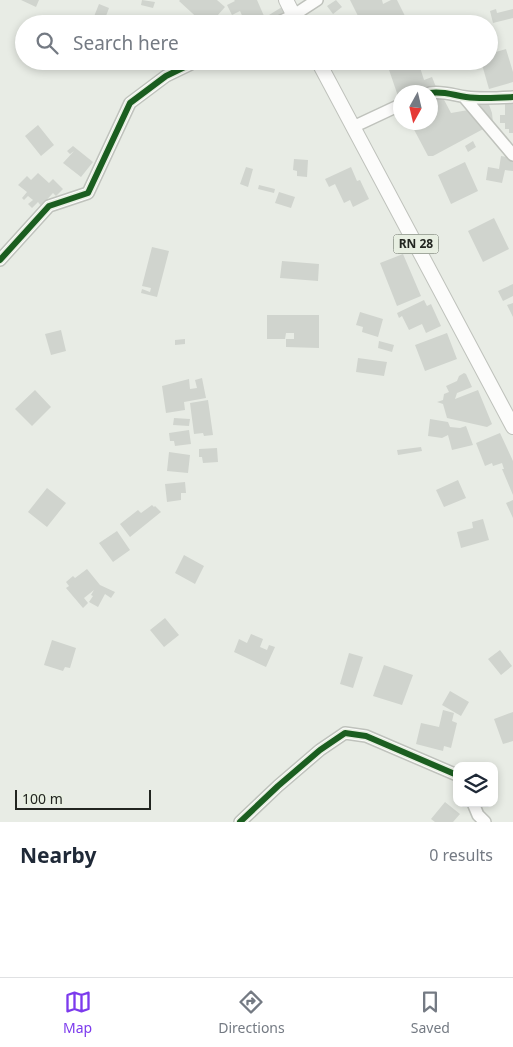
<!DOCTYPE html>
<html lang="en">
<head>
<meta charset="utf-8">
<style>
	:root { --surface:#fff; --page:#f2f2f3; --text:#1f2937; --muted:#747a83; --line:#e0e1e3; --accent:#7c3aed }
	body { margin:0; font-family:"Noto Sans",sans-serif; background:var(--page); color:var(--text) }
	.controls { position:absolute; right:15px; bottom:15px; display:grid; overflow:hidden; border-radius:10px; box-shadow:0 2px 8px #0003 }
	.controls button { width:45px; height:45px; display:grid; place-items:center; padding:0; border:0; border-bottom:1px solid var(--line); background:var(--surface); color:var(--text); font:25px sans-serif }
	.compass { position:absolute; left:393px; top:85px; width:45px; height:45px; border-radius:50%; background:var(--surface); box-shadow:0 2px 8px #0003; rotate:188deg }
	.scale { position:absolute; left:15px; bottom:12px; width:136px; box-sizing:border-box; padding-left:5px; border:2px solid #222520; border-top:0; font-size:14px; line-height:18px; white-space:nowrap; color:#222520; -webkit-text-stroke:4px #e8efe2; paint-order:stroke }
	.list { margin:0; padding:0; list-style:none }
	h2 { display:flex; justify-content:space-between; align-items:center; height:65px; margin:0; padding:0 20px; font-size:21px }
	h2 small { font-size:16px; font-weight:400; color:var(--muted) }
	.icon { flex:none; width:28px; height:28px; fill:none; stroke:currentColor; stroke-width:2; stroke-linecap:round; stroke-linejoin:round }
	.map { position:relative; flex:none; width:513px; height:822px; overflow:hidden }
	.search { position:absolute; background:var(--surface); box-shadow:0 2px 8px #0003; left:15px; right:15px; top:15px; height:55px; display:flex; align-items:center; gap:12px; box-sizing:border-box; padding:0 18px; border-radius:28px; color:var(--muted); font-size:19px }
	.sheet { height:155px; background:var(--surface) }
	nav { display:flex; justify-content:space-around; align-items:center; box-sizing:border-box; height:70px; border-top:1px solid var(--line); background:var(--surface); font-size:14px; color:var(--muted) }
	nav a { display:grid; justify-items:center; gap:2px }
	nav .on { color:var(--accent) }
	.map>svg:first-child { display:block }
	.building { fill:#d0d4ce }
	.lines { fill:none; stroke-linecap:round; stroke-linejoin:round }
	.minor-casing { stroke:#bfc2bc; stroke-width:14 }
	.major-casing { stroke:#bfc2bc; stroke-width:16 }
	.minor { stroke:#fcfcfb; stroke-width:11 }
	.major { stroke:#fcfcfb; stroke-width:14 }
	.cycleway-casing { stroke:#e8efe2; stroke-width:9 }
	.cycleway { stroke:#1b5e20; stroke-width:6 }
	.labels { text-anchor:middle; stroke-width:5; stroke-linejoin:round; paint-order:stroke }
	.shield { fill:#e8efe2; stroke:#5d625a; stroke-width:1 }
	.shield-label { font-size:12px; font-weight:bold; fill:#222520 }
</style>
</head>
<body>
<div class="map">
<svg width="513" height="822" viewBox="0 0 513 822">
	<rect width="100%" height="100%" fill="#e8ece5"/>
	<!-- building -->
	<path class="building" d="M21 0H39L36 7Z
		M142 0 155 2 153 8 141 5Z
		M180 0H217L225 7 210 24H204L179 1Z
		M234 0H257L264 16 246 24 240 11 232 15 227 5 235 1Z
		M336 0 342 7 333 14 327 6Z
		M350 0H382L383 4 391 0H397L407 20 399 24H362Z
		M99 4 109 8 103 24H91Z
		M282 7 286 14 273 22 269 15Z
		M496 9 497 13 513 9V18L493 23 490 11Z
		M506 49 513 72V82L489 89 481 61H489V54Z
		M386 61H418L424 80 432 77 436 87 421 92H400V102Z
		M441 94 451 113 474 109 473 104 488 102 492 113 495 142 487 127 433 156H428L410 122H430V96Z
		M513 100V133H509V129H505V123H500V115H505V101Z
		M38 125 54 145 41 156 25 136Z
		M473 141 476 147 468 152 465 146Z
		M73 146 93 162 81 177 63 163 74 151 70 154 67 151Z
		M501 156 513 158V171L505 170 502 183 486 180 488 167 499 169Z
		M294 159 308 160 307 177 297 176V171L293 170Z
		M465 162 478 191 451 204 438 175Z
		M246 167 253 169 248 187 240 184Z
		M351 167 357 181 360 180 369 199 353 207 350 200 344 203 335 184 329 187 325 179Z
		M38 173 49 183 53 179 63 189 56 196 53 193 41 206 38 202 32 208 28 204 33 200 28 196 24 200 22 198 27 192 18 185 27 176 31 180Z
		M259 185 275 189 274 193 258 189Z
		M279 192 295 197 291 208 275 203Z
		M494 218 509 249 483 262 468 231Z
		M152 247 169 251 157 297 141 293 142 289 150 292 151 288 142 286Z
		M403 254 421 296 397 306 380 263Z
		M282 261 319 264 318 281 280 278Z
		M513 284V296L503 301 498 291Z
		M424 300 427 306 431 304 441 326 426 333 422 324 409 330 402 316 399 318 397 313Z
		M513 303V317L507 305Z
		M360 312 383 319 378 337 362 332 363 327 356 325Z
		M267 315H319V348L286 347V339H294V333H286L285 339H267Z
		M61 330 66 351 51 355 45 334Z
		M447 333 457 359 425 371 415 345Z
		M185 339V344L175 345V340Z
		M379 341 394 345 392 352 378 348Z
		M358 358 387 362 384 376 356 372Z
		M464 373 466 374 472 387 457 393 455 399 478 390 492 424 487 427 447 418 443 404 437 402 443 400 444 394 449 392 446 386 457 381 459 376Z
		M202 378 206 398 184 402 185 410 166 413 162 386 189 379 190 389 197 388 195 380Z
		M35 390 51 407 32 426 15 409Z
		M208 400 213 435 204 436 203 433 194 434 190 403Z
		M174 418 190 419 189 426 173 425Z
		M430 419 448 422 450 427 460 428 466 426 473 445 452 450 448 435 442 438 428 436Z
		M189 430 191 444 175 446 174 441H170L169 433Z
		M500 433 513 461V495L502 469H504L502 463 493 466 492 463 485 466 476 443Z
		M421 447 422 451 398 455 397 450Z
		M217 448 218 462 203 463 202 457H199V449Z
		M169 452 190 455 188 473 167 471Z
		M458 480 466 498 444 507 436 490Z
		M185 482 186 493H181V500L167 502 165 484Z
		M47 488 66 503 47 527 28 512Z
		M513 500V518L506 503Z
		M152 505 154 507 155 506 161 512 130 537 120 524 138 510 141 513Z
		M483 519 489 540 461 548 457 532 473 528 472 522Z
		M117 531 130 550 113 562 99 543Z
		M184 555 204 566 195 584 175 573Z
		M87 569 100 585 115 592 111 598 105 594 98 607 89 602 93 596 91 595 94 590 84 598 88 603 83 608 66 588 69 586 66 582 73 576 75 578Z
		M165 618 179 635 164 647 150 630Z
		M251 634 263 639 260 647 267 650 269 645 275 647 266 667 234 652 239 639 247 643Z
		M52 640 76 648 70 668 65 667 63 671 44 665Z
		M500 650 512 666 501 675 488 659Z
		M349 653 363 657 353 688 340 684Z
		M384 665 413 675 402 705 373 696Z
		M450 691 469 702 461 716 442 705Z
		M443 710 454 713 452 721 457 723 451 748 444 746 443 751 416 744 421 723 439 727Z
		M513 712V741L503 744 494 719Z
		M445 802 460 814 453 822H435L431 819Z"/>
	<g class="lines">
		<!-- minor casing -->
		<g class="minor-casing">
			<path id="minor" d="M275 24 294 15 317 0
				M430 93C443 91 453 95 466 97 481 99 497 98 513 97
				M464 97 513 155
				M353 127 400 105
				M0 260 49 206 88 193 130 103 166 76 197 61
				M473 803 478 815 485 822
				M240 822 278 786 320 750 345 733 366 736 457 775"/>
		</g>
		<!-- major casing -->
		<g class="major-casing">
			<path id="major" d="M286 0 298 24
				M318 61 513 427"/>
		</g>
		<!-- minor -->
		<use href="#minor" class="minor"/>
		<!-- major -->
		<use href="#major" class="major"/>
		<!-- cycleway casing -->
		<g class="cycleway-casing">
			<path id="cycleway" d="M430 93C443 91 453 95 466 97 481 99 497 98 513 97
				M0 260 49 206 88 193 130 103 166 76 197 61
				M240 822 278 786 320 750 345 733 366 736 457 775"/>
		</g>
		<!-- cycleway -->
		<use href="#cycleway" class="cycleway"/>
	</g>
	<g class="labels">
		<!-- shield labels -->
		<rect class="shield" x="393.5" y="234.5" width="45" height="19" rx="4"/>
		<g class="shield-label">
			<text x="416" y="248">RN 28</text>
		</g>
	</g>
</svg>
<div class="controls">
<button><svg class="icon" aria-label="layers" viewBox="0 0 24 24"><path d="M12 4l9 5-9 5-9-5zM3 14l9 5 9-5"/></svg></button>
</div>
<svg class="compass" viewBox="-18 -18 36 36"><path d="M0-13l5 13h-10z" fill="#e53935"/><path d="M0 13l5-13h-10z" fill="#747a83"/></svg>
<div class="scale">100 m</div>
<div class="search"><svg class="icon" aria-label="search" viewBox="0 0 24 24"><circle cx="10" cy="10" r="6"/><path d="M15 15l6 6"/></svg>Search here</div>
</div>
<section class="sheet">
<h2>Nearby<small>0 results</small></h2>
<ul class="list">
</ul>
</section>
<nav>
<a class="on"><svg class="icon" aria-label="map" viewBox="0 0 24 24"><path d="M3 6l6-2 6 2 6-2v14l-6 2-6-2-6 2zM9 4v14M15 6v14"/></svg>Map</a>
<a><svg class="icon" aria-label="directions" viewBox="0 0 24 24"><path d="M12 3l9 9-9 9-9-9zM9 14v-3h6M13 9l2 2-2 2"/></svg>Directions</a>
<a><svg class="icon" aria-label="saved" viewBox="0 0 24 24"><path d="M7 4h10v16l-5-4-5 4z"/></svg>Saved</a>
</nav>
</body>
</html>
